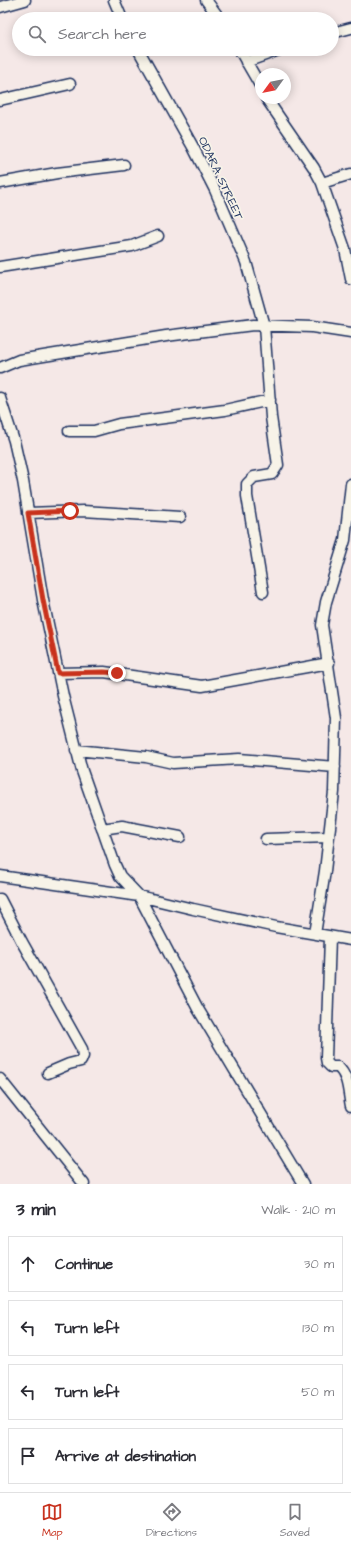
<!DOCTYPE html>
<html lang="en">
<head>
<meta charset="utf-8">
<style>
	:root { --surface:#fff; --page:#f2f2f3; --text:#2b2b33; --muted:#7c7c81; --line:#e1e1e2; --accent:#c8321e }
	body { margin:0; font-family:"Architects Daughter",sans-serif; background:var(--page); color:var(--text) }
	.compass { position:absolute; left:255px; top:68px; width:36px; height:36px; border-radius:50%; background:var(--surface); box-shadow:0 2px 10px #0003; rotate:237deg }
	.stop { position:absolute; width:12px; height:12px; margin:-9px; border:3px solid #c8321e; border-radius:50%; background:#fff }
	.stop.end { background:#c8321e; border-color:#fff; box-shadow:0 1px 4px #0008 }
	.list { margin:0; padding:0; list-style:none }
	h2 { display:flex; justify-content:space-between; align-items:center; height:52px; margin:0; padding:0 16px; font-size:17px }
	h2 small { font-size:13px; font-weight:400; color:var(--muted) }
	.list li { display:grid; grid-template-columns:26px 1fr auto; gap:12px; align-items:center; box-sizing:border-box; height:56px; margin:0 8px 8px; padding:0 8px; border:1px solid var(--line); border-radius:0px }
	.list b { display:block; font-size:15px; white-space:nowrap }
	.list em { font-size:13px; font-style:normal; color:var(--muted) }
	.icon { flex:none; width:22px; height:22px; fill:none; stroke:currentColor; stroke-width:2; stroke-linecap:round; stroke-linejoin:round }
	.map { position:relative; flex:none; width:351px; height:1184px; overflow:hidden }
	.search { position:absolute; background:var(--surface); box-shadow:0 2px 10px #0003; left:12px; right:12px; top:12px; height:44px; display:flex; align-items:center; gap:10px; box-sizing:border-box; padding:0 14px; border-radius:22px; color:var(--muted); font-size:15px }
	.sheet { height:308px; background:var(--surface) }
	nav { display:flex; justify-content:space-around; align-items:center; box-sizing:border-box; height:56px; border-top:1px solid var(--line); background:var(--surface); font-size:11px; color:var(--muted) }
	nav a { display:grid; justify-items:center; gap:2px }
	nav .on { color:var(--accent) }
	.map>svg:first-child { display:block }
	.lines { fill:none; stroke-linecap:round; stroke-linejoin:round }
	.minor-casing { stroke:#1b2f5e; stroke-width:13 }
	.minor { stroke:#f7f3e8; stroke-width:10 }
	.route { stroke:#c8321e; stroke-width:5 }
	.labels { text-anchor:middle; stroke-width:3.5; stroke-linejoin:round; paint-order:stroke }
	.street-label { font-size:12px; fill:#1b2f5e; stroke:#f7f3e8 }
</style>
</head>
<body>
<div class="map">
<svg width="351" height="1184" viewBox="0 0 351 1184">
	<rect width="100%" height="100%" fill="#f5e8e7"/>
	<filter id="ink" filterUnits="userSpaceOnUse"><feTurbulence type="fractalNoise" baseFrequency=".025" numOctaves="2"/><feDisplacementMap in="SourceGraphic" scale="8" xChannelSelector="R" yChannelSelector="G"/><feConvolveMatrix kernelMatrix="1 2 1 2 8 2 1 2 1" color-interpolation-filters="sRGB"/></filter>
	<g filter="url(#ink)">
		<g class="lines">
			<!-- minor casing -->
			<g class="minor-casing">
				<path id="minor" d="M114 0 122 19
					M206 0 220 19
					M0 7 25 0
					M332 33 351 28
					M138 49 193 147 215 190 246 262 264 326 271 417 278 465 272 474 254 477 247 484V496L263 592
					M239 49 261 87
					M246 62 282 49
					M266 98 314 168 322 183 345 249 351 279
					M0 100 70 84
					M0 183 57 173 124 165
					M322 183 351 174
					M0 267 132 246 158 236
					M0 368 19 360 166 336 253 325 312 327 351 333
					M0 398 14 441 23 481 43 600 63 696 82 771 115 865 120 876 139 896 198 1009 303 1184
					M69 431H94L119 424 225 410 270 400
					M28 513 83 511 180 517
					M58 673 104 672 202 686 329 663
					M76 750 146 757 173 763 239 759 335 767
					M102 829 122 826 180 837
					M266 839 329 837
					M0 876 139 896 193 909 276 927 351 940
					M0 899 22 942 82 1049 83 1056 81 1061 69 1064 48 1073
					M315 934 325 871 334 792 336 718 322 625 326 602 345 540 351 484
					M330 937 326 1058 327 1063 331 1067H338C349 1077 348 1092 351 1106
					M0 1079 84 1184"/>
			</g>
			<!-- minor -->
			<use href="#minor" class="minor"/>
		</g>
	</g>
	<g class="lines" filter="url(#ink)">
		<!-- route -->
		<path class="route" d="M70 511 28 513 43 600 58 673 104 672 117 673"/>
	</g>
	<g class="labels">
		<!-- street labels -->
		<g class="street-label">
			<text transform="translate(221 178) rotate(65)" y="4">ODARA STREET</text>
		</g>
	</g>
</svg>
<svg class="compass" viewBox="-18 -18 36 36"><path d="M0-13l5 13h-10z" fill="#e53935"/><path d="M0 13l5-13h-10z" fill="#7c7c81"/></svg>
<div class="stop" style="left:70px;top:511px"></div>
<div class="stop end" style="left:117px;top:673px"></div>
<div class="search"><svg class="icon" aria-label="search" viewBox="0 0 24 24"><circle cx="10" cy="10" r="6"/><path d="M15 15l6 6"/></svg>Search here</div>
</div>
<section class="sheet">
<h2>3 min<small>Walk · 210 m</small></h2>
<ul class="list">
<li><svg class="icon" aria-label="ahead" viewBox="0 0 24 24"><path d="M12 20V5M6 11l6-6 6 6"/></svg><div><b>Continue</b></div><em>30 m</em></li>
<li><svg class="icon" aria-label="left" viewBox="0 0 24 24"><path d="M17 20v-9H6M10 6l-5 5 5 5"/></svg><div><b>Turn left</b></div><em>130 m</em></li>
<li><svg class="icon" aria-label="left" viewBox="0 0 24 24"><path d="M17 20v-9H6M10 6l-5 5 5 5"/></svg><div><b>Turn left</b></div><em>50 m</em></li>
<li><svg class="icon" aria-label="arrive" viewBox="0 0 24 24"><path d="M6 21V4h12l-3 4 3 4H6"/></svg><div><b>Arrive at destination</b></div></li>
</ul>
</section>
<nav>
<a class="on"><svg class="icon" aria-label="map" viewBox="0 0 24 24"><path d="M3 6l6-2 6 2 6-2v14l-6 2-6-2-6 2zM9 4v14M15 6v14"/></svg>Map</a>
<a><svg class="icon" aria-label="directions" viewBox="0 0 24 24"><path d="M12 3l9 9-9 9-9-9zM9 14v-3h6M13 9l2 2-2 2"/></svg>Directions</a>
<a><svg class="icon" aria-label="saved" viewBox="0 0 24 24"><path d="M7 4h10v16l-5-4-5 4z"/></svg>Saved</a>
</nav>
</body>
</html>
